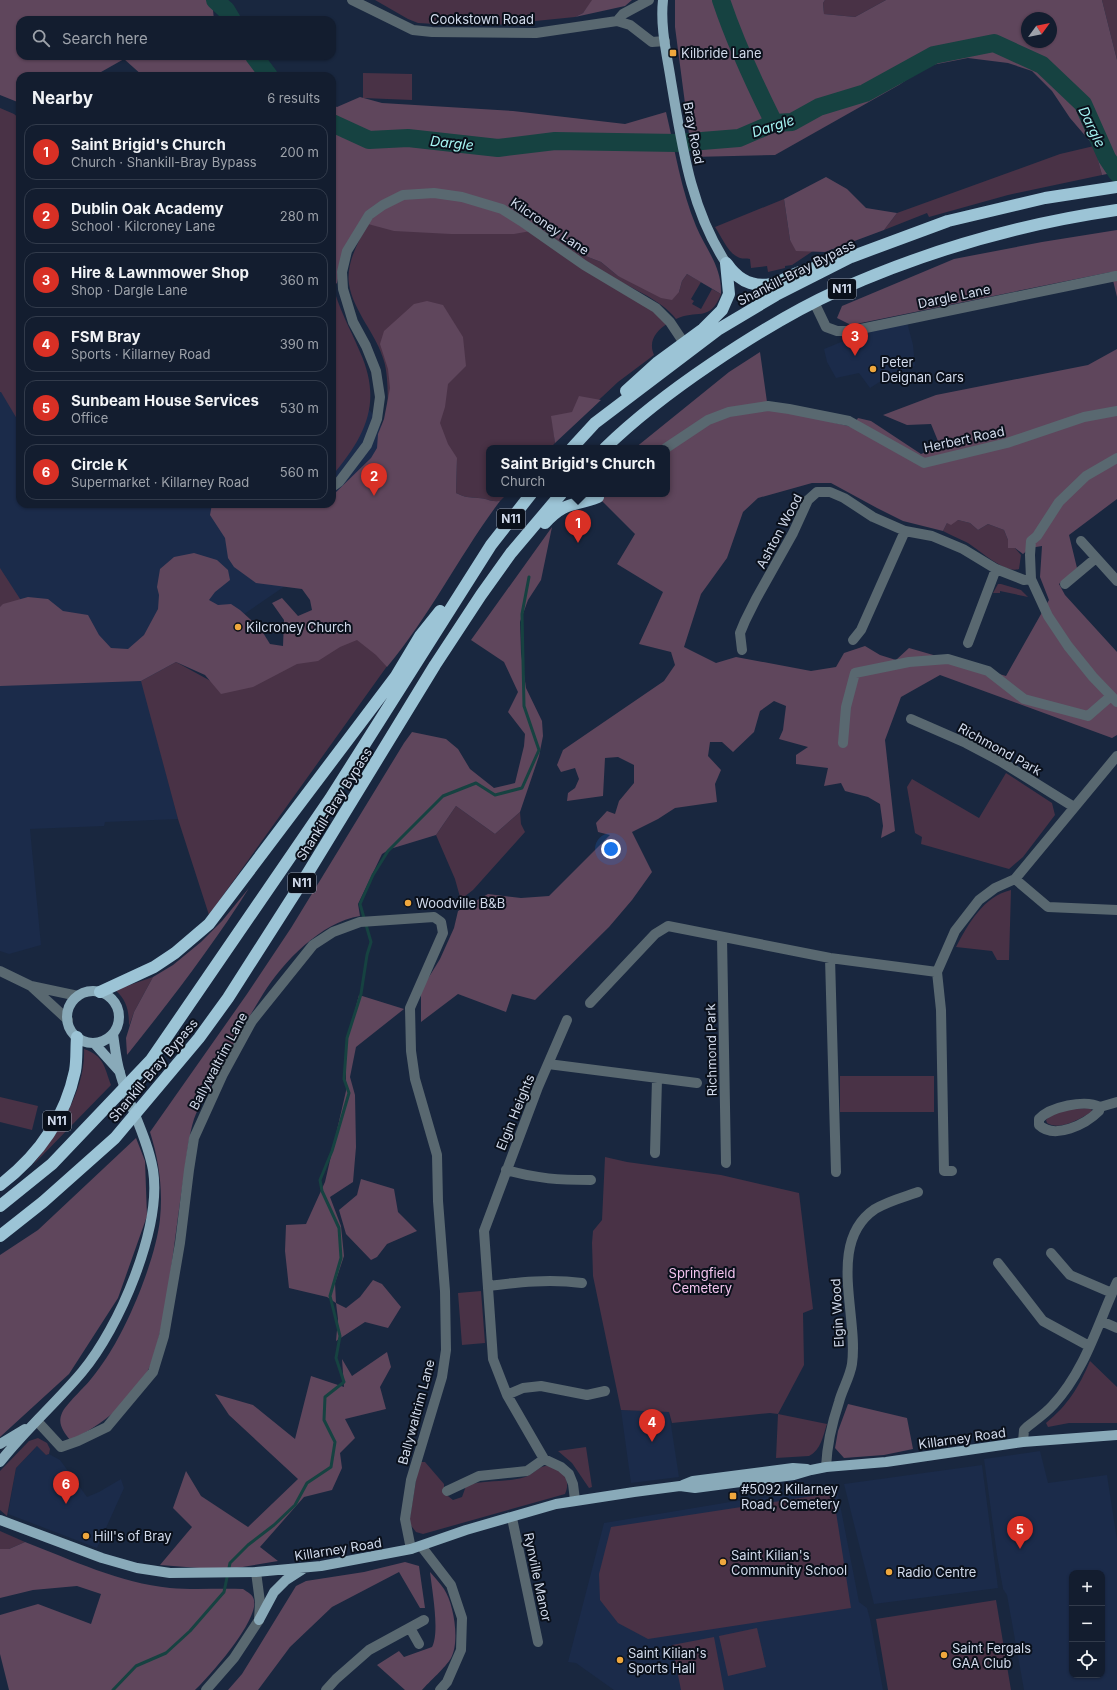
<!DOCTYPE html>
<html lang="en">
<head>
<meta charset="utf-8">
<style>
	:root { --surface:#131d2f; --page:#202a3b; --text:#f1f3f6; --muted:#9da2aa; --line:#323b4b; --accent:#d93025 }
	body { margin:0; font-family:Inter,sans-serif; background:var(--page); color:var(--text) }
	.controls { position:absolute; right:12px; bottom:12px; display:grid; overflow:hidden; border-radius:8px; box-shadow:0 1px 3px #0004 }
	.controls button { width:36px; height:36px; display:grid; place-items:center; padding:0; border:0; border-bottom:1px solid var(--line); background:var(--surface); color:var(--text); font:20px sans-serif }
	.compass { position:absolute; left:1021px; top:12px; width:36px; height:36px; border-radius:50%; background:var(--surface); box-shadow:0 1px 3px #0004; rotate:57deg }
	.you { position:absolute; left:611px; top:849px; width:14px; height:14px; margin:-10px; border:3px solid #fff; border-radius:50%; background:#1a73e8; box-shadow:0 0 0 6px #1a73e833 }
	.badge { display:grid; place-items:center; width:26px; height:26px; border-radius:50%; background:var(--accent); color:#fff; font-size:13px; font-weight:700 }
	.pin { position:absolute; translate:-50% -33px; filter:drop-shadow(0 1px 2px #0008) }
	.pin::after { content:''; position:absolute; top:21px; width:14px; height:12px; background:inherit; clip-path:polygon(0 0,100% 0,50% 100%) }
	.popup { position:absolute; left:486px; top:445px; width:184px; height:52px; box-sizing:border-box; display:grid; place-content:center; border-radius:8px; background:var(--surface); filter:drop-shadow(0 1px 3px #0005); font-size:13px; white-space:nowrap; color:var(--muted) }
	.popup b { font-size:15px; color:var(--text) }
	.popup::after { content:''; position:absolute; left:50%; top:100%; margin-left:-8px; border:8px solid transparent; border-top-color:var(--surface) }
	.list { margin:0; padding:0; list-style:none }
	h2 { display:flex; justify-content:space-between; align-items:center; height:52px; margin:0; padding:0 16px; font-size:17px }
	h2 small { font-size:13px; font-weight:400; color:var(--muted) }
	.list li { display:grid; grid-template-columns:26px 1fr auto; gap:12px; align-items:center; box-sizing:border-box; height:56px; margin:0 8px 8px; padding:0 8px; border:1px solid var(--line); border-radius:12px }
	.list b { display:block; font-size:15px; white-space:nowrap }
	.list p { margin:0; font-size:13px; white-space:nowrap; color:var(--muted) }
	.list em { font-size:13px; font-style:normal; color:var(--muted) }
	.icon { flex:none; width:22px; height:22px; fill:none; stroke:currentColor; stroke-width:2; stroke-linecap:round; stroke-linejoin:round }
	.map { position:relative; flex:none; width:1117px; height:1690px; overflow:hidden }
	.search { position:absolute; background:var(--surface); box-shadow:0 1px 3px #0004; left:16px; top:16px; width:320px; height:44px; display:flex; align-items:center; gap:10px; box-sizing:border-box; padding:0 14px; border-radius:12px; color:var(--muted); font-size:15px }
	.panel { position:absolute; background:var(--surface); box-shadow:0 1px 3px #0004; left:16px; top:72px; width:320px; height:436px; border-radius:12px }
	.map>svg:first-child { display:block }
	.built { fill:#1b2b4a; fill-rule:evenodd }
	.green { fill:#493246 }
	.forest { fill:#5f465c; fill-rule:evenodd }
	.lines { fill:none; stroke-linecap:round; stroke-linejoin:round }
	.stream { stroke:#164241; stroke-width:3 }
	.river { stroke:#164241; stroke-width:18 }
	.minor { stroke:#596870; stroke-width:10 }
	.major { stroke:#89aab9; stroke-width:10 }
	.highway { stroke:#9cc4d6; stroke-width:12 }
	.poi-dot { fill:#efa73d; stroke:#0a101b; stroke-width:1.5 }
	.labels { text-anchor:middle; stroke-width:4; stroke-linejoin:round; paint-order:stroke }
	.shield { fill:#0a101b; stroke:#959dad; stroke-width:1 }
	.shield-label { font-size:12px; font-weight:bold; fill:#d1daeb }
	.street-label { font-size:13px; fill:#d1daeb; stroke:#0a101b }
	.poi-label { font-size:13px; fill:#d1daeb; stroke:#0a101b; text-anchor:start }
	.park-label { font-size:13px; fill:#f4c4ee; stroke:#0a101b }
	.water-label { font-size:14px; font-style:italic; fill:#a6f5f3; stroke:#0a101b }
</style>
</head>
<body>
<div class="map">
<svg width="1117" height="1690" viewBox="0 0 1117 1690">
	<rect width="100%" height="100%" fill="#19273f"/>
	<!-- built -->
	<path class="built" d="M332 317 365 404 428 488 161 671 142 681 178 819 105 822 104 826 30 829 41 945 9 954 0 951V349L20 348V504H332Z
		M907 322 913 345 915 366 892 374 870 388 859 373 836 378 827 362 824 349 868 331Z
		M621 1410 669 1412 679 1477 631 1483Z
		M37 1446 46 1455 49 1454 60 1460 87 1497 99 1492 121 1479 124 1488 97 1548 8 1514 16 1468Z
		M1040 1451 1048 1483 1107 1475 1117 1540V1690H1024L1007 1595 1003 1589 997 1555 984 1459ZM1072 1573H1102V1675H1072Z
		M982 1465 998 1588 874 1604 844 1484Z
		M837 1489 859 1602 867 1608 870 1619 883 1690H614L576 1663 568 1662 604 1523 730 1502Z"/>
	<!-- green -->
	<path class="green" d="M375 0H593L583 13 575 17 496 25H452L418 23 408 19Z
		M825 0H886L855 17 824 14 823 3Z
		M1102 0H1117V60Z
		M363 73 412 74V100L363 98Z
		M0 108 14 114 20 119V424L1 392H0Z
		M1094 146 1102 175 1008 195 929 217 927 213 884 230 897 213 1060 154Z
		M784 199 790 240 799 250 813 251 792 265 785 266V268L768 272 767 266 751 268 750 259C746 258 743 259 740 258 728 254 722 237 715 227Z
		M368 224 529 230 654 312 667 324C656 331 648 341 654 355L618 382 587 411 552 417 555 443 550 448H489V494H507L500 501C489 502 487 498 478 498 468 497 466 498 456 493L457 458 372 462C377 448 384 433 386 419 389 407 388 373 384 361 377 335 353 311 349 284 346 263 358 242 368 224Z
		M537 229H542L588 257 601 262 618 276 679 292 682 281 687 274 701 282 691 299 694 301 692 304 701 309 712 289 721 294C710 323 696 309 676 319 662 299 618 282 596 269 576 256 557 242 537 229Z
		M332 282C338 308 350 328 360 352 383 403 365 437 332 476Z
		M958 520 970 523 978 530 988 524 1004 530 1008 540 1021 555 1019 569C1004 574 979 549 966 542 958 538 950 535 943 531L947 523Z
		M0 568 22 602 0 619Z
		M998 584H1001L1021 590 1028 597 1000 591V593H993Z
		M353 624 390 662 209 915 178 819 141 681 176 662 218 685Z
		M1006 773 1052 803 1055 815 1023 857 1009 869 921 844 922 837 915 833 907 787 912 779 979 818Z
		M456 806 495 834 520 812 521 824 525 832 473 890 447 910 460 897 455 879 436 835Z
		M1011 890 1009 960H997L992 951 956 947C968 924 984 896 1011 890Z
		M153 977 134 1012 129 1026C129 1011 127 1000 115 990Z
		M84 1049C104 1056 104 1066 111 1085L32 1166C57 1135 86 1090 84 1049Z
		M840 1076H934V1112H840Z
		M0 1097 38 1106 32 1130 0 1122Z
		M1089 1108 1092 1110 1091 1112C1080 1119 1060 1131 1047 1123L1046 1120C1055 1108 1076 1109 1089 1108Z
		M605 1157 627 1162 721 1175 799 1193 813 1309 803 1313 804 1365 778 1414 827 1424C823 1436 821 1450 809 1456L776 1458 778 1414 770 1413 672 1423 669 1412 621 1410 593 1276 592 1243 593 1231 602 1220Z
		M481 1291 485 1343 462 1345 458 1293Z
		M1090 1361 1117 1387V1423H1069L1048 1427 1046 1423C1068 1405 1079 1387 1090 1361Z
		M38 1438 47 1443 50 1449 49 1454 46 1455 37 1446 16 1468 7 1516 0 1510V1471L29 1441Z
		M586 1447 592 1487 589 1488 572 1463 558 1451Z
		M419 1462H425L444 1484V1493L453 1500 462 1497 466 1486C485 1479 506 1483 525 1477 532 1475 538 1467 545 1466 551 1465 557 1469 563 1471 567 1479 569 1485 565 1494L423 1534 416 1532 409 1523Z
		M833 1493 851 1608 648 1639 618 1623 600 1600 599 1574 611 1527Z
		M0 1531 25 1542 9 1549H0Z
		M996 1600 1011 1690H888L876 1619Z
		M757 1628 766 1667 728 1676 719 1636Z
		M714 1637 724 1690H681L672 1645Z"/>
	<!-- forest -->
	<path class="forest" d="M0 0H212L214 20H20V56H244L261 76H143L124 59 94 76H20V103L0 95Z
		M592 0H632L625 6 575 17 583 13Z
		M675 0H825L823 3 824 14 855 17 886 0H1102L1117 60V172L1102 175 1094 146 1070 118 1052 91 1032 71 1008 63 968 58 927 66 899 85 775 155 692 157 675 27ZM1027 18H1051V42H1027Z
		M360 97 382 103 513 111 625 124 666 112C675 150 681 190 696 226 706 250 722 266 721 294L687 274 682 281 679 292 672 300 661 298 618 276 601 262 588 257 542 229 514 234H451L394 231 368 224 345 250 337 283 332 287V105L337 107Z
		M826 177 847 189 866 208 897 213 884 230 825 252 796 251 790 240 784 199Z
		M1117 230V297L1111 272 851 325 837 318 842 306 954 259 1042 242Z
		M427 301 443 305 463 337 466 366 448 384 445 407 440 423 448 444 457 458 456 493C466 498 468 497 478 498 487 498 489 502 500 501 460 554 430 616 387 667L376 655 357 640 340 647 318 661 297 664 253 687 221 694 205 675 176 662 141 681 0 686V607L3 604 28 597 48 599 63 611 88 615 99 635 111 648 128 649 144 635 158 609 159 595 157 587 160 569 174 557 194 553 217 560 228 570 230 580 215 592 209 600 218 605 231 604 240 610 260 628 270 644 283 646 284 620 272 603 282 598 298 616 312 610 310 600 302 589 256 583 234 567 228 558 225 538 210 515 212 504H332V496L371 458 377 448 378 434 384 419 390 388 388 369 380 344 384 331 414 304Z
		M1117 349V499L1069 535 1077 568 1059 584 1065 595 1117 652V735L1112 738 940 675 901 697 885 740 895 831 881 838 883 826 880 804 868 797 845 791 841 783 824 786 828 768 796 764V755L808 747 779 739 783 730 786 706 774 701 760 711 754 732 733 752 722 742H710L708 756 721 770 715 784 717 802 675 808 658 819 632 832 652 872 632 900 609 927 535 1000 512 994 506 1012 458 994 421 1022V990L440 959 454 928 458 911 488 894 521 898 549 896 610 835 598 832 596 823 607 811 615 814 619 801 634 783V765L618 757 605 758 603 796 567 801 568 793 575 788 579 779 575 768 561 772 557 765 563 750 664 681 675 665 671 652 639 644 663 592 617 564 635 534 595 494H667V448H635L729 372 760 352 767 402 815 418 852 427 858 418 871 421 921 454 940 446 931 424 907 425 883 415 936 395 1088 365ZM812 483H831L877 508 903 521 943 531 947 523 951 525 958 520 970 523 978 530 988 524 1004 530 1008 540V548H1015L1023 554 1030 548 1042 546 1040 577 1049 600 1006 676 909 648 896 660 880 655 865 646 844 653 836 667 811 671 736 657 716 663 684 647 701 594 727 558 743 512 758 498Z
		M579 396 601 400 555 443 551 416 572 412Z
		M552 527 541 580 528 600 520 622 521 653 526 688 542 721 543 736 539 756 520 812 495 834 456 806 436 835 390 849 382 854 358 904 360 916C321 922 283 962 263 994 245 1023 229 1052 213 1082 207 1094 198 1107 194 1119 189 1135 187 1153 185 1169 178 1211 174 1253 167 1295 163 1319 159 1343 150 1366 137 1397 101 1427 70 1440 64 1432 57 1424 62 1413 66 1404 84 1388 91 1379 97 1372 102 1364 107 1357 129 1324 156 1258 160 1219 163 1189 159 1161 150 1132L247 994 291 928 404 743 412 732 446 739 458 749 470 769 494 788 515 783 524 746 525 734 508 712 518 692 504 662 471 640Z
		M249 888C212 947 170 1001 127 1055L126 1038 134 1012 153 977 173 965 201 942 222 921Z
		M359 995 404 1009 356 1047 350 1077 355 1095 356 1147 353 1182 330 1197 341 1226 344 1256 335 1283 336 1303 346 1308 360 1297 373 1280 382 1284 401 1307 388 1328 365 1322 336 1341 338 1319 336 1303 327 1297 289 1288 285 1251 286 1225 306 1224 325 1182 346 1091V1044Z
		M136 1138 145 1161 147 1216 118 1298 69 1374 0 1437V1255L38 1230Z
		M361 1179 394 1189 398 1212 417 1231 387 1244 377 1257 371 1260 346 1234 339 1210 357 1195Z
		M387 1352 391 1367 380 1387 386 1409 345 1419 355 1438 340 1453 342 1468 332 1490 304 1497 260 1547 278 1561 225 1570 160 1565 192 1527 173 1508 186 1471 201 1496 248 1527 298 1479 229 1415 215 1394 253 1405 295 1439 311 1376 344 1387 342 1359 352 1376Z
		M848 1404 907 1418 913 1449 884 1455 844 1458 835 1448 838 1431Z
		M25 1542C72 1560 120 1583 170 1588 194 1590 219 1588 243 1589 247 1592 253 1594 254 1600 259 1620 210 1676 195 1690H9L0 1654V1615L38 1604 91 1624 101 1594 77 1586 33 1590 0 1598V1549H9Z
		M405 1562 419 1566 425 1608H420L399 1572 332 1607 290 1647 258 1690H228L242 1674 296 1586 306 1581 364 1572Z
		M430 1572C435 1578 440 1583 444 1589 454 1604 460 1642 451 1658 446 1667 429 1682 422 1690H405L377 1665 399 1651 404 1657 432 1647C440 1632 432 1590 430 1572Z"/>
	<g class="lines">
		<!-- stream -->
		<path class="stream" d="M113 1690 136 1666 166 1653 190 1631 224 1592 230 1563 248 1545 274 1525 295 1505 307 1483 331 1467 335 1442 324 1420 325 1397 344 1382 336 1358 340 1336 330 1296 341 1258 339 1228 322 1191 320 1180 332 1151 349 1093 344 1079 347 1038 361 994 367 955 371 942 360 904 373 875 388 851 443 796 476 783 495 795 522 788 539 750 524 706 522 614 529 577"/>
		<!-- river -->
		<path class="river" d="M215 0 226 10 232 20
			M721 0C735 42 754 83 774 123
			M254 56 269 76
			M332 123 369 140 408 138 498 148 555 141 677 143 739 138 774 123 792 122 819 107 865 93 934 55 994 43 1042 65 1083 104 1107 158 1117 173"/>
		<!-- minor -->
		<path class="minor" d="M352 0 413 30 432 32 536 33 617 21 630 25 652 42 665 41
			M617 21 623 14 649 0
			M814 302 826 327 837 331H851L1116 276
			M666 448 708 420 729 412 768 406 789 409 849 421 924 463 1007 443 1084 417 1117 411
			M1117 458 1086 476 1059 502 1037 536 1031 541 1030 555 1031 579 1048 616 1068 646 1093 677 1117 702
			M332 487 339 482 367 445 377 419 380 397 376 371 366 346 353 322 343 289 342 272 347 251 369 215 383 205 403 195 434 193 462 197 502 209 521 221 584 265 656 308 670 322 684 343
			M1081 541 1117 581
			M1065 584 1096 558
			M853 640 861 630 905 531
			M968 643 996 569
			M742 650 740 633 745 621 756 599 793 533 808 500 817 492H830L844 498 873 517 905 531 932 536 963 549 996 569 1024 580 1031 579
			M911 719 966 743 1000 761 1074 807
			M843 743 846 707 855 673 909 662 948 659 988 671 1024 699 1088 716 1111 696
			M1015 879 1048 907 1117 910
			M722 937 726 1163
			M830 958 836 1172
			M0 971 31 986 78 996
			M31 986 68 1020
			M590 1003 655 934 668 926 830 958 937 972
			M567 1020 538 1087 484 1231 493 1359 507 1395 544 1459 561 1467 569 1474 573 1484 575 1500
			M548 1064 697 1083
			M1100 1107 1099 1111C1086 1124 1055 1140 1039 1125V1119C1050 1107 1085 1099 1100 1107L1117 1102
			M655 1153 657 1079
			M506 1170C537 1179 560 1180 591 1180
			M952 1171H944L941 1010 937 972 955 931 979 900 995 888 1015 879 1117 756
			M1051 1253 1070 1275 1112 1293
			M998 1263 1043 1321 1089 1346
			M488 1286C519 1282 550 1279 582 1283
			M1101 1321 1117 1328
			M507 1395 523 1388 541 1386 587 1395 605 1391
			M37 1421 61 1447 78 1441 107 1427 153 1372 164 1336 180 1243 189 1170 194 1138 223 1074 252 1021 313 945 333 932 360 922 434 917 441 922 443 933 410 1008 411 1051 415 1079 437 1155 438 1201 445 1291 446 1350 442 1377 411 1480 405 1519 411 1549
			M1023 1442 1024 1430 1027 1427C1036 1420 1046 1413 1053 1405 1085 1371 1098 1323 1117 1282
			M826 1467C827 1445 832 1423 839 1402 842 1390 850 1377 852 1364 859 1316 826 1242 875 1209 888 1201 904 1197 918 1192
			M447 1491 479 1476 527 1471 544 1459
			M512 1518 538 1642
			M421 1546 451 1585 462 1618 461 1650 447 1682 440 1690
			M410 1628 419 1644
			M206 1690 234 1658 259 1620 260 1602 256 1572
			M326 1690 336 1679 369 1650 424 1620"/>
		<!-- major -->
		<path class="major" d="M663 0C660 27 667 55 671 81 682 145 690 208 726 263
			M67 1017a26 26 0 1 1 52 0a26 26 0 1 1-52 0Z
			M94 1043 120 1072
			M0 1444 25 1429
			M0 1462C25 1430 56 1403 82 1372 119 1328 162 1228 153 1170 147 1136 129 1106 120 1073 116 1060 115 1047 113 1034
			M683 1485 693 1481 793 1468 807 1469
			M0 1520 102 1558 137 1568 170 1573 256 1572 321 1566 411 1549 466 1530 556 1504 634 1492 680 1486 695 1488 794 1475 811 1470 826 1467 886 1462 1023 1442 1117 1435
			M259 1620 274 1592 286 1580 303 1569"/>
		<!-- highway -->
		<path class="highway" d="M727 264C740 283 758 290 781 281 787 278 794 274 800 272 807 270 814 268 821 266
			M626 391 658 362 703 329 722 310 729 294 726 263
			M572 448 595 423 719 329 776 295 851 257 948 221 1045 198 1117 187
			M605 448C638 416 674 389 711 364 751 337 793 311 837 291 926 251 1020 224 1117 210
			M545 523C566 500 574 507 598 497
			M100 992 154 967 175 953 209 924 396 676 420 636 440 611
			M0 1185C38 1156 65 1118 75 1071 77 1060 76 1048 77 1037
			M0 1206 52 1164 151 1060 330 799 491 545 531 494
			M0 1236 43 1202 115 1138 199 1038 228 998 306 876 435 665 481 595 511 553 561 494"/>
	</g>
	<!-- markers -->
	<g class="poi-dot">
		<rect x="669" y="49" width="8" height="8" rx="2"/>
		<circle cx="873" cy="369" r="4"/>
		<circle cx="238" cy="627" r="4"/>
		<circle cx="408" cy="903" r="4"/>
		<rect x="729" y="1492" width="8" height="8" rx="2"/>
		<circle cx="86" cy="1536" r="4"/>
		<circle cx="723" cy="1562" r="4"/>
		<circle cx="889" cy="1572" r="4"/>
		<circle cx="944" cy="1655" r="4"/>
		<circle cx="620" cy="1660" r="4"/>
	</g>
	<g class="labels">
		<!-- shield labels -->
		<g class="shield">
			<rect x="828" y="279" width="28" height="20" rx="3"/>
			<rect x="497" y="509" width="28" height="20" rx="3"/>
			<rect x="288" y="873" width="28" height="20" rx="3"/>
			<rect x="43" y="1111" width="28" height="20" rx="3"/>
		</g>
		<g class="shield-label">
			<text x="842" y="293">N11</text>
			<text x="511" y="523">N11</text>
			<text x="302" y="887">N11</text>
			<text x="57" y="1125">N11</text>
		</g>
		<!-- street labels -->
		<g class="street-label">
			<text x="482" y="24">Cookstown Road</text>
			<text transform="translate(694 133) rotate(79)" y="5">Bray Road</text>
			<text transform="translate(550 226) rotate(34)" y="5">Kilcroney Lane</text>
			<text transform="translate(796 272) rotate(-27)" y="5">Shankill-Bray Bypass</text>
			<text transform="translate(954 296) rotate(-12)" y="5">Dargle Lane</text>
			<text transform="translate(964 439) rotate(-12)" y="5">Herbert Road</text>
			<text transform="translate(779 531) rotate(-62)" y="5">Ashton Wood</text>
			<text transform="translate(1000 749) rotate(29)" y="5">Richmond Park</text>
			<text transform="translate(334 804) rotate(-58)" y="5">Shankill-Bray Bypass</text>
			<text transform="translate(711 1050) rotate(-91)" y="5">Richmond Park</text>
			<text transform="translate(218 1061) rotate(-62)" y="5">Ballywaltrim Lane</text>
			<text transform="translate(153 1070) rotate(-50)" y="5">Shankill-Bray Bypass</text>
			<text transform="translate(515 1112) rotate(-68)" y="5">Elgin Heights</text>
			<text transform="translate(837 1313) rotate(-93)" y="5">Elgin Wood</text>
			<text transform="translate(416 1412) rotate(-75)" y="5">Ballywaltrim Lane</text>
			<text transform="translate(962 1438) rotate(-8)" y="5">Killarney Road</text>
			<text transform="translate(338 1549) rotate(-9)" y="5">Killarney Road</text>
			<text transform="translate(538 1577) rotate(78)" y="5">Rynville Manor</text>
		</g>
		<!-- poi labels -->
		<g class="poi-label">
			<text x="681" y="58">Kilbride Lane</text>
			<text x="881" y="367">Peter<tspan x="881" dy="15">Deignan Cars</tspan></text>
			<text x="246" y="632">Kilcroney Church</text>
			<text x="416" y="908">Woodville B&amp;B</text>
			<text x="741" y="1494">#5092 Killarney<tspan x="741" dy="15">Road, Cemetery</tspan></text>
			<text x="94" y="1541">Hill's of Bray</text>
			<text x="731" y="1560">Saint Kilian's<tspan x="731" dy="15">Community School</tspan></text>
			<text x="897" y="1577">Radio Centre</text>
			<text x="952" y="1653">Saint Fergals<tspan x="952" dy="15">GAA Club</tspan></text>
			<text x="628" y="1658">Saint Kilian's<tspan x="628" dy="15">Sports Hall</tspan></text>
		</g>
		<!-- park labels -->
		<g class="park-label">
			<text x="702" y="1278">Springfield<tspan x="702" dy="15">Cemetery</tspan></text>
		</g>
		<!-- water labels -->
		<g class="water-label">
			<text transform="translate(773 126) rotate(-18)" y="5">Dargle</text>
			<text transform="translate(1092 127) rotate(64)" y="5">Dargle</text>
			<text transform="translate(452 143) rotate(6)" y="5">Dargle</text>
		</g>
	</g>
</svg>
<div class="controls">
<button>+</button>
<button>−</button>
<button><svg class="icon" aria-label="locate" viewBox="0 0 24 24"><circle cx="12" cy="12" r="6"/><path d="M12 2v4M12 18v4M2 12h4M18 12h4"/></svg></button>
</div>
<svg class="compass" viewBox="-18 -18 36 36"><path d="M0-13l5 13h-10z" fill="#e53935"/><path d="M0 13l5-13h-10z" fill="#9da2aa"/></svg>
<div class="you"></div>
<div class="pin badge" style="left:578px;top:543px">1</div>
<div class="popup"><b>Saint Brigid's Church</b>Church</div>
<div class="pin badge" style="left:374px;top:496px">2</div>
<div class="pin badge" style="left:855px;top:356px">3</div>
<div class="pin badge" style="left:652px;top:1442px">4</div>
<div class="pin badge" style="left:1020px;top:1549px">5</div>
<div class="pin badge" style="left:66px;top:1504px">6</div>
<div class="search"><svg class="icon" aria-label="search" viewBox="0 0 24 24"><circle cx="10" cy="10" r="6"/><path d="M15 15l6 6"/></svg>Search here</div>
<section class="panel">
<h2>Nearby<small>6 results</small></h2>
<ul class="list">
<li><span class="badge">1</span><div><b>Saint Brigid's Church</b><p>Church · Shankill-Bray Bypass</p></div><em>200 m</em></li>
<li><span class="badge">2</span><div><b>Dublin Oak Academy</b><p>School · Kilcroney Lane</p></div><em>280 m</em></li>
<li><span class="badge">3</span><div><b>Hire &amp; Lawnmower Shop</b><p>Shop · Dargle Lane</p></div><em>360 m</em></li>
<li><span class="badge">4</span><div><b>FSM Bray</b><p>Sports · Killarney Road</p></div><em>390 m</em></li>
<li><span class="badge">5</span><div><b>Sunbeam House Services</b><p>Office</p></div><em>530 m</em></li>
<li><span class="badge">6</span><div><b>Circle K</b><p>Supermarket · Killarney Road</p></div><em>560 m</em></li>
</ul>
</section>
</div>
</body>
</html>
